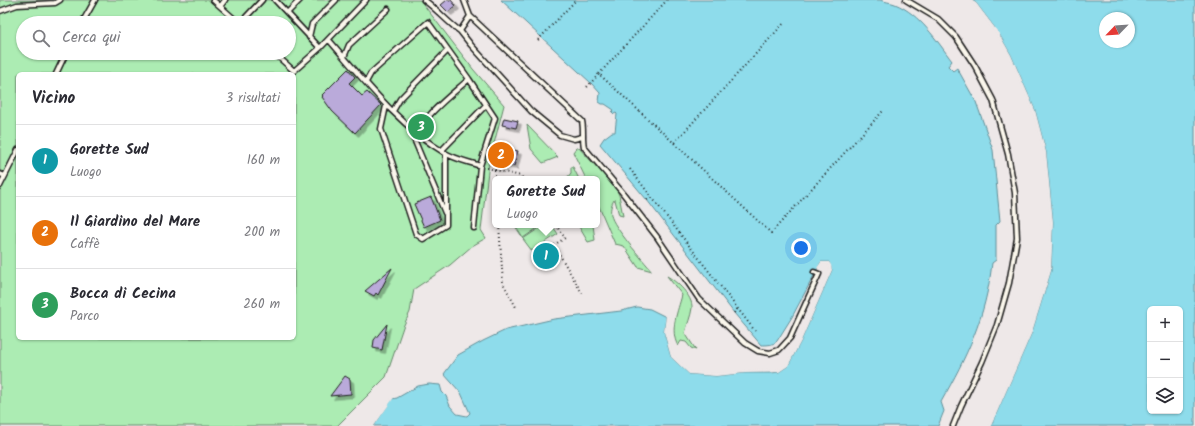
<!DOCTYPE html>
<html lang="it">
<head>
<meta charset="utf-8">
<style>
	:root { --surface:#fff; --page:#f7f7f7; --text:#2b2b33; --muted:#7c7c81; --line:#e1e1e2; --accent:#111827 }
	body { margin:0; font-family:Kalam,sans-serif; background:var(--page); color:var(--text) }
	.controls { position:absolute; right:12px; bottom:12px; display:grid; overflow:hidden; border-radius:6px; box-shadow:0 1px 3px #0004 }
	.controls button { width:36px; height:36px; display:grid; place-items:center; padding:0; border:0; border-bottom:1px solid var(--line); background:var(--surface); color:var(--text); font:20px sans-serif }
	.compass { position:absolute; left:1099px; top:12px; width:36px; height:36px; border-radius:50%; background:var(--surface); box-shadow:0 1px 3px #0004; rotate:245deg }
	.you { position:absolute; left:801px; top:248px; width:14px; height:14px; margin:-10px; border:3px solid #fff; border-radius:50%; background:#1a73e8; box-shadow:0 0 0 6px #1a73e833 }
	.badge { display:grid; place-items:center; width:26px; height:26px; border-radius:50%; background:var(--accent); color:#fff; font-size:13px; font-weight:700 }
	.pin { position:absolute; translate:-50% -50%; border:2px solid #fff; box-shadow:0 1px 4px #0006 }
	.popup { position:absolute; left:492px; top:176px; width:108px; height:52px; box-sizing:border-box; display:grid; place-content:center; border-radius:6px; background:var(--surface); filter:drop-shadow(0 1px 3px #0005); font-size:13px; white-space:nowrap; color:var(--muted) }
	.popup b { font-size:15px; color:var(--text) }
	.popup::after { content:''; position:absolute; left:50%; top:100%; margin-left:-8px; border:8px solid transparent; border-top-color:var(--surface) }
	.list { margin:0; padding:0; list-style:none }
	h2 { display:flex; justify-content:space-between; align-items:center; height:52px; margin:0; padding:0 16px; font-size:17px }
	h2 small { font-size:13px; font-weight:400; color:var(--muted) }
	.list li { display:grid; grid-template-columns:26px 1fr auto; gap:12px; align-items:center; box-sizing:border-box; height:72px; padding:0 16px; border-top:1px solid var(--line) }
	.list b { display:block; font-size:15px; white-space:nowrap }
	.list p { margin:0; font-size:13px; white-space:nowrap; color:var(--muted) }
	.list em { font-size:13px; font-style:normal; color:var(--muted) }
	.icon { flex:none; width:22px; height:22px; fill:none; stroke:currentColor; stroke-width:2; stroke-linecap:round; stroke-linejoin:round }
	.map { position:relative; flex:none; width:1195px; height:426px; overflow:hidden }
	.search { position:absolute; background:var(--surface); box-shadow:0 1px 3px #0004; left:16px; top:16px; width:280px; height:44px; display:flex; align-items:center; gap:10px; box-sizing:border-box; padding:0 14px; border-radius:22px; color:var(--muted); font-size:15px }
	.panel { position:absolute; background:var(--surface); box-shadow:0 1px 3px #0004; left:16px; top:72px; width:280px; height:268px; border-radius:6px }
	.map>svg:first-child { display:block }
	.green { fill:#acecb3; stroke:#648468; fill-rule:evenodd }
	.water { fill:#8edceb; stroke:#608f98; fill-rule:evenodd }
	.pier { fill:#eee8e8 }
	.building { fill:#baaada; stroke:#1c1c1c; filter:url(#shadow) }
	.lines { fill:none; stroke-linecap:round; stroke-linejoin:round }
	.service-casing { stroke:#1c1c1c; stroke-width:7 }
	.path { stroke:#1c1c1c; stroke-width:2; stroke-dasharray:1 3; stroke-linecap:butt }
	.service { stroke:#fbf7ec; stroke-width:4 }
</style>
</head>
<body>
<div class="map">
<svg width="1195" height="426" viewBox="0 0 1195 426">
	<defs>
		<filter id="shadow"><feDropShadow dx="3.5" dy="3.5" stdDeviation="0" flood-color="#0004"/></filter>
	</defs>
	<rect width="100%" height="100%" fill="#eee8e8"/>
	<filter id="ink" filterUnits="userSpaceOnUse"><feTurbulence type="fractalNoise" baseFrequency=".025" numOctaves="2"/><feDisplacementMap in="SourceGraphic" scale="8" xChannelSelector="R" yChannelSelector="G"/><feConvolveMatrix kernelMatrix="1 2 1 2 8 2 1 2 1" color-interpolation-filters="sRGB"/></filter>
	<g filter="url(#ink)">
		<!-- green -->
		<path class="green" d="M0 0H420L473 69 504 105 489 163 481 230 486 238 472 246 450 265 414 289 410 312 403 327 386 377 337 426H0ZM23 23H289V53H23ZM18 74H294V338H18Z
			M527 125 558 157 543 163 531 149Z
			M576 148H579L616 188 619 195 623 216 619 215 615 200H614C611 205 610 210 611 215 613 227 643 260 652 271L638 267 624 246 615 244 597 202V179H586L573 152Z
			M571 167H573L579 179H566L571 173Z
			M516 225H542L523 238 515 226Z
			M544 225H552L558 234 532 251 523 239Z
			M578 225H593L595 240 588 242Z
			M667 276C676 281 693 296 692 308 691 316 687 325 685 333L696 350 691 348 686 342 681 341 678 346C669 330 678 311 682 295Z"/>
		<!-- water -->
		<path class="water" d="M501 0H880C885 2 890 2 895 4 920 14 937 41 952 61L948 66 953 71 957 68 976 102 993 150 1000 221 996 225V260L992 263C986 317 967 356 941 402L944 411 938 426H374L392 399 397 398 418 386 429 384 440 385 442 392 446 396 450 406 457 414 467 416 470 413 461 393 444 374 458 355 483 341 506 330 554 319 621 311 637 307 650 309 666 317 664 332 671 357 689 374 716 376 745 373H771L779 372 788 366 801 341 832 270 829 262H821L792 317 777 341C773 345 768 345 761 345L734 313 647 200 600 144 604 138 612 132H615L617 114 616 113 614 114 612 112 614 110 605 104H602L599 102 600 93 591 83Z
			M972 0H1195V426H991L1032 332 1051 271 1053 222 1046 152 1035 110 1011 55 998 32 976 3ZM1105 18H1129V42H1105ZM1150 309H1180V411H1150Z"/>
		<!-- pier -->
		<path class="pier" d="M970 0 976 3 998 32 1011 55 1035 110 1046 152 1053 222 1051 271 1032 332 991 426H989L1030 332 1049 271 1051 222 1044 152 1033 111 1010 56 996 33 975 5Z
			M821 262H829L831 265 832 270 801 341 788 366 779 372 745 373 716 376 689 374 671 357 664 332 666 315 668 317 666 332 673 356 690 372 716 374 744 371 778 370 786 365 800 340 830 270 828 264H822L818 269 817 268Z
			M395 396 374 426H372L391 398Z"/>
		<!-- building -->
		<path class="building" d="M447 0H451L456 6 448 12 441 5Z
			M348 69 355 77 349 83 362 96 367 92 381 105 355 133 332 111 322 97 323 96 322 95Z
			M504 118 518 121 516 128 502 125Z
			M496 146 518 151 514 166 492 161Z
			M431 197 440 220 424 227 414 204Z
			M392 268 378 295 376 293 374 296 365 291Z
			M387 324 382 350 373 348 374 340Z
			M345 376 350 379 351 394 330 396Z"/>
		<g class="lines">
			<!-- service casing -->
			<g class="service-casing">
				<path id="service" d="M213 0 239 23
					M275 0 320 48
					M424 0C437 9 447 22 460 31
					M464 0 470 16 582 121C584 130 582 138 584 147L622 192 657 237 699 299 745 343 758 351 770 353 779 350 790 338 819 274 814 272
					M906 0 938 19 956 37 975 66 993 100 1008 154 1015 193 1017 238 1009 283 997 325 982 362 961 406 953 426
					M222 4 225 0
					M0 11 17 5 55 3 60 0
					M287 13 300 0
					M470 16 460 31 471 45 531 111 560 135 574 139 582 137
					M246 17 262 0
					M82 23 95 0
					M309 37 312 24 336 0
					M329 40C364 80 398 125 445 153 455 159 469 162 480 166
					M274 53 294 71 320 48 366 0
					M344 57 349 45 388 9
					M56 74 66 53
					M366 82 371 73 428 22 469 79 495 118 480 166 474 228
					M386 106 381 129 416 234 423 239 446 225V154
					M393 111 400 99 448 50
					M442 150 486 105
					M0 174 5 176 18 150
					M0 186 5 176
					M445 213 414 139C424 115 450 96 469 79"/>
			</g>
			<!-- path -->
			<path class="path" d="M538 40 576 0
				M599 74 667 0
				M587 87 599 74 674 143 785 22
				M674 143 771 233 883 111
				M487 168 521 176 523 179
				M630 169 755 331
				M495 170V179
				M647 200 651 197
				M499 225 503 283 517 309
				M556 225 565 238 554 245 583 295
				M734 313 738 308"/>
			<!-- service -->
			<use href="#service" class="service"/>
		</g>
	</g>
</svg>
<div class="controls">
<button>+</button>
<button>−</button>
<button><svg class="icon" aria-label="layers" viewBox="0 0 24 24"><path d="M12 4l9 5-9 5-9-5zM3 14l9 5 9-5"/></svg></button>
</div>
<svg class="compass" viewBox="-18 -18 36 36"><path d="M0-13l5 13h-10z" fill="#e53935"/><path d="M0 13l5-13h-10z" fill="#7c7c81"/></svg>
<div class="you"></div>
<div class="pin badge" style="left:546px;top:256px;background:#0f9aa8">1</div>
<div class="popup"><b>Gorette Sud</b>Luogo</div>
<div class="pin badge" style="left:501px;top:155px;background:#e8710a">2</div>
<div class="pin badge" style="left:421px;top:127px;background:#2e9e5b">3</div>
<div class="search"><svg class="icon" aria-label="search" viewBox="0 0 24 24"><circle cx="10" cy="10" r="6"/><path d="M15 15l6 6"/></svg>Cerca qui</div>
<section class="panel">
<h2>Vicino<small>3 risultati</small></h2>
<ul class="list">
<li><span class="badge" style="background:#0f9aa8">1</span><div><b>Gorette Sud</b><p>Luogo</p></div><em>160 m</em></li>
<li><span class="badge" style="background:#e8710a">2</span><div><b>Il Giardino del Mare</b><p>Caffè</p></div><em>200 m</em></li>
<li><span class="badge" style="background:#2e9e5b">3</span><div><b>Bocca di Cecina</b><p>Parco</p></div><em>260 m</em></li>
</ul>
</section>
</div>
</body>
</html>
